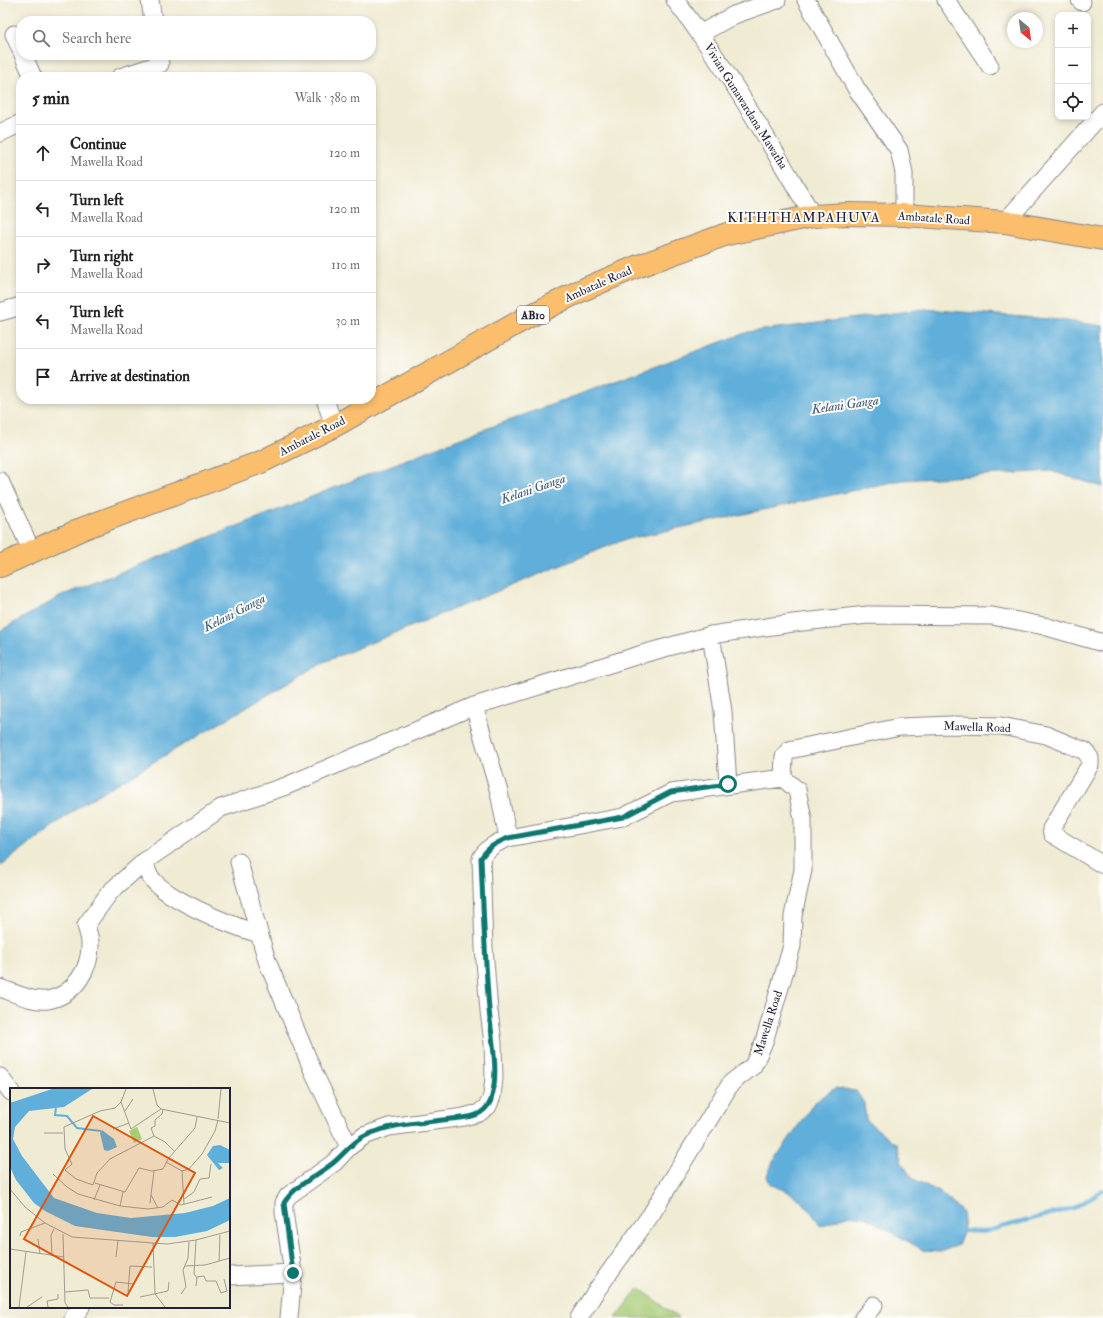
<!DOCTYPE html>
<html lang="en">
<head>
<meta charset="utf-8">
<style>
	:root { --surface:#fff; --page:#f2f2f2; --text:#222; --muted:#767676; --line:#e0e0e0 }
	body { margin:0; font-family:"IM FELL Double Pica",serif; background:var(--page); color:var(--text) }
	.controls { position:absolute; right:12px; top:12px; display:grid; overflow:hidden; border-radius:8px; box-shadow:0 2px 6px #0003 }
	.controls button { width:36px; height:36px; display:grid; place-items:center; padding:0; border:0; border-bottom:1px solid var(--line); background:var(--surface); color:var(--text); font:20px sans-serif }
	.compass { position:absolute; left:1007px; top:12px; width:36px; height:36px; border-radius:50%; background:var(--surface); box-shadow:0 2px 6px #0003; rotate:151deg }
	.stop { position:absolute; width:12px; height:12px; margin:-9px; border:3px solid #0f766e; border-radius:50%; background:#fff }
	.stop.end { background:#0f766e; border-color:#fff; box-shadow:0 1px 4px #0008 }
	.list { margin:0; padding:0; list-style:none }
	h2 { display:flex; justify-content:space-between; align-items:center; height:52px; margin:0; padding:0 16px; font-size:17px }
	h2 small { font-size:13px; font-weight:400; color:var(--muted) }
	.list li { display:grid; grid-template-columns:26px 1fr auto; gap:12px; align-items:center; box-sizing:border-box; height:56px; padding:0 16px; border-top:1px solid var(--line) }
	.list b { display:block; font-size:15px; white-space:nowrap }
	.list p { margin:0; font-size:13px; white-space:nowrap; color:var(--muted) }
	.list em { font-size:13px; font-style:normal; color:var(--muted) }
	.icon { flex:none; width:22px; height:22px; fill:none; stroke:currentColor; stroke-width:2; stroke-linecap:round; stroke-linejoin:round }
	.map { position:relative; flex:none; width:1103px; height:1318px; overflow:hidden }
	.search { position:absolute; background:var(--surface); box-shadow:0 2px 6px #0003; left:16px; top:16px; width:360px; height:44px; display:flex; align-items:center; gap:10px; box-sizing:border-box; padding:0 14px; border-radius:16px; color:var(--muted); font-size:15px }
	.panel { position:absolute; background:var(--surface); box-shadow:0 2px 6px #0003; left:16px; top:72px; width:360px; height:332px; border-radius:16px }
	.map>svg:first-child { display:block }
	.green { fill:#a7cc75; stroke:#647758 }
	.water { fill:#60afda; stroke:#41688a }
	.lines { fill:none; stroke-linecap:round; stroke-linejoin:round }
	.stream { stroke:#60afda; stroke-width:4 }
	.minor-casing { stroke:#898687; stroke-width:19 }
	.major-casing { stroke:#898687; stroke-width:24 }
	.minor { stroke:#fff; stroke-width:17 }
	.major { stroke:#fabe6d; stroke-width:22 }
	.route { stroke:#0f766e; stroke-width:5 }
	.labels { text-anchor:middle; stroke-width:4; stroke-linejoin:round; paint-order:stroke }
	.shield { fill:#fdfcf7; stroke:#646373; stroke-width:1 }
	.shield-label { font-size:11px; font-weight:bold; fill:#22223b }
	.street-label { font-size:12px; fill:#22223b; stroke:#fdfcf7 }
	.water-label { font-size:13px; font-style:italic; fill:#3b5a7b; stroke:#fdfcf7 }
	.quarter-label { font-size:14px; letter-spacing:1px; fill:#22223b; stroke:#fdfcf7 }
	.inset-river { fill:none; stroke:#60afda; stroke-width:2 }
	.inset-road { fill:none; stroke:#9e9b96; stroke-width:1 }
	.view { fill:#de560e; fill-opacity:0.15; stroke:#de560e; stroke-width:2 }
	.inset-edge { fill:none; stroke:#22223b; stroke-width:2 }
</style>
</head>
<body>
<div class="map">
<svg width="1103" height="1318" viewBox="0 0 1103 1318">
	<rect width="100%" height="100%" fill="#fdfcf7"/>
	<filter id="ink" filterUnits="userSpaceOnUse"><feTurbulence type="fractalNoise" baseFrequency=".025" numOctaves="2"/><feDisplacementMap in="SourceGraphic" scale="8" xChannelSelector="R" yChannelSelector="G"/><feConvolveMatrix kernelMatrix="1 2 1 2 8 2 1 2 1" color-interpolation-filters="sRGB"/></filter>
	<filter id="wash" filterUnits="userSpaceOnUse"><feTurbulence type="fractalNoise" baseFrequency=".012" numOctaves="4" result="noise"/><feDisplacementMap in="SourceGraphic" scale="16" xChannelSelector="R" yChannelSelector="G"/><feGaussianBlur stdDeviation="0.9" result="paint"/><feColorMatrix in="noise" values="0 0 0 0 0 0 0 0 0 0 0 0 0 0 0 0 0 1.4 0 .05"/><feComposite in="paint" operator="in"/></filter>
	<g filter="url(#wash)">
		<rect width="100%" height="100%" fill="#f0ebd3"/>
		<!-- green -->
		<path class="green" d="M639 1288 679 1318H616Z"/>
		<!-- water -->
		<path class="water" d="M925 309 1060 320 1103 326V487L1051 471 902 480 623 540 324 662 84 803 0 866V631L63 595 440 446 748 332Z
			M835 1088 856 1091 864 1103 866 1120 897 1145 902 1163 912 1178 941 1193 962 1212 964 1231 958 1245 940 1252 925 1251 865 1217 849 1215 821 1226C805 1202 797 1194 770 1184L767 1176 773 1162 814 1103Z"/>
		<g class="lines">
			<!-- stream -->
			<path class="stream" d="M964 1231 983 1232 1074 1208 1103 1190"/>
		</g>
	</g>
	<g filter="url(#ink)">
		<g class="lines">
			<!-- minor casing -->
			<g class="minor-casing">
				<path id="minor" d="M150 0 153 21
					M675 0C727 68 769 142 813 216
					M806 0 856 88 899 150 904 173V215
					M946 0 990 66
					M1080 0 1082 2
					M14 34 21 50
					M700 34 734 15 777 0
					M23 55 33 77
					M120 77 160 64 158 55
					M0 133 21 123
					M1005 222 1103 112
					M0 312 21 306
					M325 399 334 426
					M0 481 32 552
					M711 635 723 711 728 784
					M474 706 499 792 508 838
					M145 861C146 865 146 869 148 873 160 898 233 926 259 934
					M239 862 267 961 313 1071 349 1147
					M0 988C15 993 32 1002 48 1000 74 995 91 969 90 943 90 937 87 930 86 925L110 892 145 861 221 808 286 786 474 706 639 655 711 635 793 623 868 615 992 616 1044 626 1103 643
					M0 1077 11 1092
					M229 1276 293 1273
					M73 1318 81 1307
					M289 1318 293 1273 284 1212V1203L288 1196 335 1162 349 1147 364 1136 389 1127 464 1117 479 1113 488 1106 492 1096 494 1078 493 1043 489 1011 484 948 481 858C488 847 496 843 508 838L623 817 671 793 783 778
					M579 1318 596 1291 652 1213 731 1083 753 1066 764 1042 792 946 793 916 803 870V819L797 790 783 778 784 757 789 750 900 727 952 725 1001 726 1046 735 1085 751 1090 758V765L1051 829 1052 834 1103 865
					M863 1318 874 1305"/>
			</g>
			<!-- major casing -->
			<g class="major-casing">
				<path id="major" d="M0 566 84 528 261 462 334 426 526 318 580 291 636 267 727 234 813 216 849 214 904 215 1005 222 1103 239"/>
			</g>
			<!-- minor -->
			<use href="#minor" class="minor"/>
			<!-- major -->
			<use href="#major" class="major"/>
		</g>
	</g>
	<g class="lines" filter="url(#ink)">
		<!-- route -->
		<path class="route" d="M293 1273 284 1203C295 1185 317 1176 333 1163 344 1154 352 1142 365 1136 391 1123 422 1123 451 1119 460 1118 472 1118 480 1113 486 1109 491 1103 492 1096 499 1070 491 1036 489 1009 485 959 483 908 481 858 488 847 496 843 508 838L623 817 671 792 728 784"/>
	</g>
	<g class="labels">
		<!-- shield labels -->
		<rect class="shield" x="517" y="306" width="32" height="18" rx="3"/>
		<g class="shield-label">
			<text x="533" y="319">AB10</text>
		</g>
		<!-- street labels -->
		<g class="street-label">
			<text transform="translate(746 106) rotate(58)" y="4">Vivian Gunawardana Mawatha</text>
			<text transform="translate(934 218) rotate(4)" y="4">Ambatale Road</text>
			<text transform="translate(598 284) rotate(-24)" y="4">Ambatale Road</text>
			<text transform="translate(312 436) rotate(-27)" y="4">Ambatale Road</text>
			<text transform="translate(977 727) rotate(2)" y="4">Mawella Road</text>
			<text transform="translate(768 1023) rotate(-72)" y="4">Mawella Road</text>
		</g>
		<!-- water labels -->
		<g class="water-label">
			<text transform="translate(845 404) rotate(-8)" y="5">Kelani Ganga</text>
			<text transform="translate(533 488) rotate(-19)" y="5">Kelani Ganga</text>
			<text transform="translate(234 612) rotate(-27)" y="5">Kelani Ganga</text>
		</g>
		<!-- quarter labels -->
		<g class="quarter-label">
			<text x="804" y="222">KITHTHAMPAHUVA</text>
		</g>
	</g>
	<!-- overview -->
	<g transform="translate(10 1088)">
		<rect width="220" height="220" fill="#f0ebd3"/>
		<path d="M127 39 132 51 124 55 119 43Z" fill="#a7cc75"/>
		<path d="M42 1H82L54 19 19 23 5 39 3 51 12 68 44 110 87 125 121 130 175 125 203 118 220 110V132L197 143 165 149H142L65 138 35 123 24 115 6 92 0 79V15ZM92 42 104 51 107 59 98 63 94 62 90 45ZM210 57 220 62V72L219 75H208L213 80 209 82 197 67 203 58Z" fill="#60afda"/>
		<path class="inset-river" d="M46 20 45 27 57 28 67 40 91 43"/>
		<path class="inset-road" d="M116 1 111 14 105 20 90 23 54 39 55 61 62 76 55 82 66 91 83 97 87 85 100 71 144 48M143 1 147 17 151 21 220 35M111 14 121 41 151 21M153 22 152 26 145 32V38L141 40 144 48 155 54 165 64M115 23 123 11M208 31 211 1M103 41 119 35M34 45H53M156 74 172 83 174 116M172 83 179 81 192 66 205 43 208 32M43 86 57 99 68 106 110 118 138 121 153 119 162 112 171 117 202 109M85 95 115 104 129 80 142 83 153 81 158 71 185 40 187 29M0 101 15 119 35 135 62 149 157 156 186 152 220 143M141 107 148 120M174 111 184 104 190 91 199 90 201 76M84 112 90 97M140 115 144 83M110 118 113 104M53 146 55 215 58 219M10 148 11 144 35 135M28 151 30 166M143 155 145 206 155 219M0 161 54 169M42 167 41 147 44 141M106 169 108 152M209 173 210 147M175 178 195 177 220 170M187 189 194 188 196 193H206L211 205 217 203 214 191M186 198 187 190 184 186 186 152M55 204 78 202 80 210H99M118 204 120 178 142 179M171 206 176 199 173 182 178 170 179 154M130 209 158 203 159 194M113 217H104L100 214 106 194 124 196M9 219 16 164M17 219 32 209M38 219 37 213 48 211V206"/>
		<path class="view" d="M83 28 185 85 117 208 14 151Z"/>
		<rect width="220" height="220" class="inset-edge"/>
	</g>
</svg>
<div class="controls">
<button>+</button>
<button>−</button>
<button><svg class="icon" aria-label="locate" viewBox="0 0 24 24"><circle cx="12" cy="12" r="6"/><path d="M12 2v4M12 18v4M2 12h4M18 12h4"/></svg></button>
</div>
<svg class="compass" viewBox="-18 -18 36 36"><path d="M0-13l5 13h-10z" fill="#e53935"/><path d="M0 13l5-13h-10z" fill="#767676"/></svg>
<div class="stop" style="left:728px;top:784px"></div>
<div class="stop end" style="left:293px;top:1273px"></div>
<div class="search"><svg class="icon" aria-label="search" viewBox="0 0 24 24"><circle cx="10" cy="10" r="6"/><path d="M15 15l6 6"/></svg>Search here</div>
<section class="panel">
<h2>5 min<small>Walk · 380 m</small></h2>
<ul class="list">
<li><svg class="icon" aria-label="ahead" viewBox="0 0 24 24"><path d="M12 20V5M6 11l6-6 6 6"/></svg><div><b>Continue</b><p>Mawella Road</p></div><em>120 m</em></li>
<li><svg class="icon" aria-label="left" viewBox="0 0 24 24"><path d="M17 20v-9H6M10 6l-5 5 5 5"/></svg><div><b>Turn left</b><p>Mawella Road</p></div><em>120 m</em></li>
<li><svg class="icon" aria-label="right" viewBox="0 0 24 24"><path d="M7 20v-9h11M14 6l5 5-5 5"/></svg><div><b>Turn right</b><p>Mawella Road</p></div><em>110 m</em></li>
<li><svg class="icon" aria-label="left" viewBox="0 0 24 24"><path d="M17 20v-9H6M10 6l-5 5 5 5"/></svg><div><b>Turn left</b><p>Mawella Road</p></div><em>30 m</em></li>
<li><svg class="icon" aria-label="arrive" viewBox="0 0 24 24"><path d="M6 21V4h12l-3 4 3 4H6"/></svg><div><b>Arrive at destination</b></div></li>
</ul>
</section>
</div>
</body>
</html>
